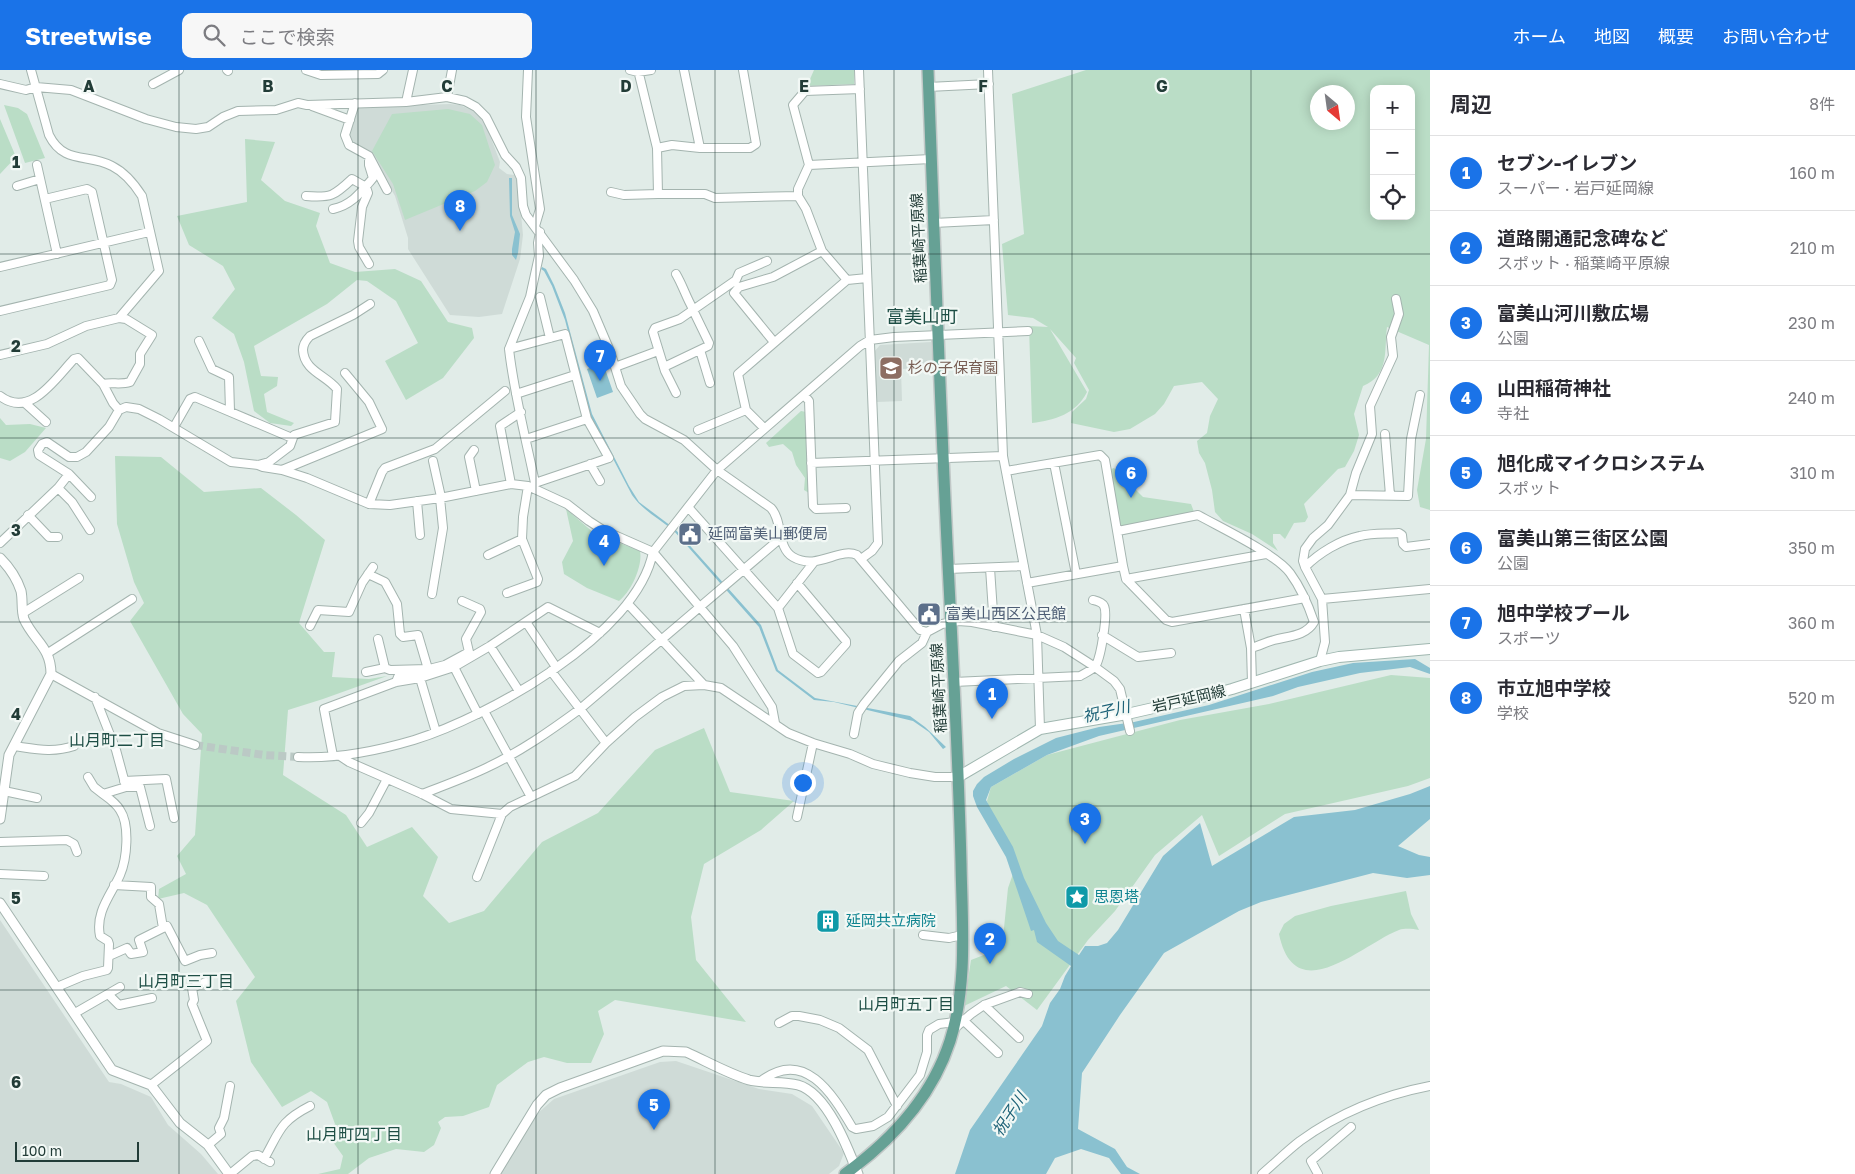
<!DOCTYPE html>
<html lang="ja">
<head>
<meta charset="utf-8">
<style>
	:root { --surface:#fff; --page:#f7f7f7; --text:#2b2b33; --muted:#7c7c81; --line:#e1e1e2; --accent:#1a73e8 }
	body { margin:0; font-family:"Golos Text","Noto Sans JP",sans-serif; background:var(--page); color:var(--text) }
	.controls { position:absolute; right:15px; top:15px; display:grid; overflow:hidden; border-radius:10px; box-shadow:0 2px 12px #0003 }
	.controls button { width:45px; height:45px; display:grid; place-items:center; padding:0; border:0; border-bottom:1px solid var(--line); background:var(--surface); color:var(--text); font:25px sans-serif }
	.compass { position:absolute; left:1310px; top:15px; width:45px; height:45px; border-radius:50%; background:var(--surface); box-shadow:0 2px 12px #0003; rotate:151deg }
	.scale { position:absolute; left:15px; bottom:12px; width:124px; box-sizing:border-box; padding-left:5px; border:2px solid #223c37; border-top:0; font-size:14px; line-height:18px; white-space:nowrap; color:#223c37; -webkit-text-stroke:4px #f2f8f5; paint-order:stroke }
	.you { position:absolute; left:802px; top:712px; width:18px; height:18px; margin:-12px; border:4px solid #fff; border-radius:50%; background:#1a73e8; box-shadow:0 0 0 8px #1a73e833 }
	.badge { display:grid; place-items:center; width:32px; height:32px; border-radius:50%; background:var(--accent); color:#fff; font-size:16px; font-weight:700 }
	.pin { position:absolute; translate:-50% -41px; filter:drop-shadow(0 1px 2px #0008) }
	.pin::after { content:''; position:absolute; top:26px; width:18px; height:15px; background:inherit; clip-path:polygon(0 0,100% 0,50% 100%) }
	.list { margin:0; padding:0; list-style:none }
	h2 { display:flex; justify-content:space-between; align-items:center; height:65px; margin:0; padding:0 20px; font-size:21px }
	h2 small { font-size:16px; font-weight:400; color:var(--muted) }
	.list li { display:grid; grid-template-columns:32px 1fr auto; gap:15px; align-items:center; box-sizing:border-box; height:75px; padding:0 20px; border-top:1px solid var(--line) }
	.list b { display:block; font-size:19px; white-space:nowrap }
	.list p { margin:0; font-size:16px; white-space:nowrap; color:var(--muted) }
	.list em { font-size:16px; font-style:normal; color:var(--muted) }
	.icon { flex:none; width:28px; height:28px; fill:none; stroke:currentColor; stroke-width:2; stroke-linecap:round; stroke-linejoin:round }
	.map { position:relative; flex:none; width:1430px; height:1104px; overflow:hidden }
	header { display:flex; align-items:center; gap:30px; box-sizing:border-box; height:70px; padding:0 25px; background:var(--accent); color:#fff }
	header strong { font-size:24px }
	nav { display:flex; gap:28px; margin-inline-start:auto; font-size:18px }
	.search { width:350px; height:45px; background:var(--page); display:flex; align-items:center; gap:12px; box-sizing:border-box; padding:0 18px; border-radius:10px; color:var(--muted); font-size:19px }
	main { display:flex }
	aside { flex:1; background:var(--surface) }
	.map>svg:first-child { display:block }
	.built { fill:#cfdbd7 }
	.green { fill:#baddc6; fill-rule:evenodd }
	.water { fill:#8ac1d0 }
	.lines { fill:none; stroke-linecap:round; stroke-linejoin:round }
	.minor-tunnel { stroke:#bbc9c5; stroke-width:8; stroke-dasharray:8 4; stroke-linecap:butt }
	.minor-casing { stroke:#a4b4af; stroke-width:10 }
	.tertiary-casing { stroke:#a4b4af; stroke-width:11 }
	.secondary-casing { stroke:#a0b7b0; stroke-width:12 }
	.primary-casing { stroke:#c1c8c7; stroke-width:14 }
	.minor { stroke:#fff; stroke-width:8 }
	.tertiary { stroke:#fff; stroke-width:9 }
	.secondary { stroke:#fff; stroke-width:10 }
	.primary { stroke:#66a195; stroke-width:11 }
	.grid { fill:none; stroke:#223c37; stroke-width:1; stroke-opacity:0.55 }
	.labels { text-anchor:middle; stroke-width:4.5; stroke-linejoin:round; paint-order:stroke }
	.street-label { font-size:15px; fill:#223c37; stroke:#f2f8f5 }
	.education-label { font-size:15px; fill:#785e54; stroke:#f2f8f5; text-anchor:start }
	.service-label { font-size:15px; fill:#4e5e75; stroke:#f2f8f5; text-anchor:start }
	.culture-label { font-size:15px; fill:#0d838f; stroke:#f2f8f5; text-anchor:start }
	.water-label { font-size:16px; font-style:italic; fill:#1d6277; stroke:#f2f8f5 }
	.neighbourhood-label { font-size:16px; fill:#1e4e45; stroke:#f2f8f5 }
	.quarter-label { font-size:18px; fill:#1e4e45; stroke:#f2f8f5 }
	.grid-label { font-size:16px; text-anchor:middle; font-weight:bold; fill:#223c37; stroke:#f2f8f5; stroke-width:4.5; stroke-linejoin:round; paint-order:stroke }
</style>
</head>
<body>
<header>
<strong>Streetwise</strong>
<div class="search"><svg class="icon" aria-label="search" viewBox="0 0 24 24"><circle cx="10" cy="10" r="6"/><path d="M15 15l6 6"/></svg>ここで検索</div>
<nav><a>ホーム</a><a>地図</a><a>概要</a><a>お問い合わせ</a></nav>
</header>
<main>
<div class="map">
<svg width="1430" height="1104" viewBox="0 0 1430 1104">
	<rect width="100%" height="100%" fill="#e1ece8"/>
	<!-- built -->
	<path class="built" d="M450 34 460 35 473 41 480 47 489 63 500 92 499 98 507 104 515 105 518 113 523 165 520 189 502 244 479 247 450 245 408 179V168L395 126 371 85 352 73 349 67 358 37Z
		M931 272 933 298 901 299 902 331 877 332 874 282 880 275Z
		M0 850 109 1012 121 1014 151 1027 168 1055 201 1084 218 1104H0Z
		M676 991 759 1019 792 1024 812 1036 844 1083 839 1096 829 1104H499L538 1043 554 1029 660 992Z"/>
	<!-- green -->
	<path class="green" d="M814 0H854V14L807 16Z
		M1086 0H1430V440L1420 437 1417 420 1426 369 1429 275 1387 257C1384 280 1390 305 1363 316L1354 344 1359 365 1354 381 1345 397 1338 399 1304 434 1308 447 1305 452 1294 453 1285 469 1280 464H1273V473L1278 481 1252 464 1223 451 1215 442 1212 420 1205 393 1199 383 1197 371 1207 363 1210 346 1218 329 1202 312 1174 316 1164 334 1155 344 1130 359 1114 362 1071 353 1072 342 1086 329 1089 320 1074 293 1076 288 1050 259 1087 322C1076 344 1055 350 1032 353L1029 256 1048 257 1033 248 1008 245 1002 174 1024 164 1012 24ZM1374 19H1411V146H1374ZM1318 22H1348V52H1318Z
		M4 35 18 38 27 44 45 88 25 93Z
		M448 39 470 44 482 55 495 95 487 112 475 121 405 150 393 114 372 81 392 44Z
		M0 49 16 87 0 104Z
		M245 69 275 72 261 110 285 131 320 143 316 156 330 193 355 202 395 199 421 211 448 252 472 258 474 268 443 308 406 330 385 291 418 273 396 231 367 211 357 210 327 234 254 276 261 306 278 307 277 316 264 324 267 342 294 353 291 356 270 353 254 341 244 292 234 264 212 248 235 219 223 196 189 175 177 146 247 132Z
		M801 341 806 342 809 423 804 420 805 408 796 395 792 382 783 374 769 377 766 373Z
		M0 348 6 355 30 354 46 358 25 382 10 391 0 388Z
		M115 386 161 387 204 422 261 418 296 445 325 470 299 553 324 582H335L332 607 369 609 387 606 323 629 288 640 283 705 346 745 367 777 412 757 438 787 423 826 449 853 484 841 542 772 598 743 655 680 704 658 730 722 794 731 761 760 704 794 691 847 696 890 746 952 615 930 598 941 604 964 591 993H567L544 987 528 992 497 1015 489 1037 463 1046 445 1047 438 1052 441 1058 434 1075 424 1082 396 1079 369 1088 348 1104H318L340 1099 343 1086 328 1065 335 1054 327 1032 311 1021 282 1037 251 992 236 931 255 907 207 835 184 823 158 829 159 819 186 804 177 786 195 765 202 664 183 644 130 551 144 533 134 512 117 454Z
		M1114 398 1143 427 1191 434 1194 442 1120 457 1111 399Z
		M566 439 594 463 640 481C643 496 631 522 619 531L587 518 564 504 562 492 573 471Z
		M1391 605 1430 608V708L1408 716 1285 744 1219 786 1202 745 1155 785 1115 841 1088 870 1037 940 1006 916 964 936 971 890 1002 878 1008 818 1014 801 996 762 987 731 991 717 1047 685 1180 650 1269 634Z
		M1406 821 1411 844 1419 860C1413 859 1405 858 1399 860 1362 874 1295 941 1279 864L1284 854 1295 846 1331 836Z"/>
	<!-- water -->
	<path class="water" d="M509 108H512V145L520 164 518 183 516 190 512 185V179L515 162 510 146Z
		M542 197 546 199 554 215 565 243 592 344 629 416 639 432 675 459 761 555 778 600 815 628 910 646 925 657 946 677 943 679 929 662 913 651 834 632 814 630 776 601 759 557 674 461C660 449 642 440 632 425L589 343 565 250 552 216 544 201 541 199Z
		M603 293 613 322 597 328 587 299Z
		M1415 589 1430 598V604L1410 597 1360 603 1298 617 1273 626 1099 666 1047 685 991 717 986 730 1013 777 1024 808 1046 853 1058 871 1079 885 1085 876H1098L1107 873 1118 860 1163 786 1200 753 1212 796 1294 747 1355 740 1410 724 1430 716V749L1398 776 1419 785 1430 787V805L1407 808 1373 803 1261 832 1239 841 1164 883 1120 945 1082 1003 1078 1059 1115 1079 1127 1097 1140 1104H1121L1109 1088 1081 1079 1055 1088 1046 1104H955L970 1060 1042 956 1050 933 1060 919 1065 906 1071 896 1037 872 1034 860 1031 861 1028 852 1006 787 977 737 973 726V721L977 714 984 707 1014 689 1056 668 1099 657 1134 652 1209 635 1312 602 1353 593Z"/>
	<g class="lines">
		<!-- minor-tunnel -->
		<path class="minor-tunnel" d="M195 675 264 685 298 687"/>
		<!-- minor casing -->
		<g class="minor-casing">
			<path id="minor" d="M31 0 49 65C64 95 88 83 112 96 124 102 135 115 142 126L159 201 119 248
				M227 0 228 1
				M306 0 321 5 378 4 383 0
				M528 0 526 47 540 139 535 156
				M630 0 638 2 651 0
				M638 0 657 78 658 124H705L715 128 798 126 806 139 822 181 847 210
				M684 0 700 78
				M859 0 878 473 872 481 861 489
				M988 0 1003 386 1037 565 1040 659
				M0 14 26 20 36 17 71 20 146 49 176 57 196 59 208 57 223 47 238 41 276 40 298 33 307 35 406 32 447 27 465 31 476 37 486 47 505 85 516 97 521 108 523 136 526 145 574 210 593 241 610 281 621 316 640 344 645 349 684 370 717 400 771 438C783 451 777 478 793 487 817 501 839 477 857 485L920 560 927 562 942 554 958 551 972 552 1037 565 1064 577 1095 597 1114 611 1120 619 1130 661
				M153 14 179 0
				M928 17 989 14
				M447 27 452 0
				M406 32 413 0
				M355 33 345 65 349 75 369 86 387 120
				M312 36 350 50
				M657 78 672 75 700 78H750L756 74 743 0
				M37 95 57 184
				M809 95 793 35 805 21 860 19
				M17 116 40 109
				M611 122 624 125 658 124
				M306 126C331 128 334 126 352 109L366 117 368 123 362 137 358 171 359 177 369 194
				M798 126V119L809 95 931 89
				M333 139C352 135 361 122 373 108L369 95V91
				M934 153 994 150
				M0 197 149 162
				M676 204C683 216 686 227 693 239
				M540 227 550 268
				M0 241 110 215 112 210 92 122 87 119 45 129
				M565 264 587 349 609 388 535 413C526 369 514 324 509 279Z
				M199 271 212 299 229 307 230 341
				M774 272 734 223 739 217 773 207 822 181
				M509 279 530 227 539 186 538 173 540 162
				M700 280 710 313
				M0 285 47 274 86 256 119 248 126 249 152 265 140 284V294L130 312C121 315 112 312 103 314
				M615 297 658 281
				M664 297 708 276 709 273 693 240
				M676 323 665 301 653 262 655 258 680 249 736 210 739 203 767 191
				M516 324 575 305
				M804 325 809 331 813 436 816 439 846 438
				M0 326C30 349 55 309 74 289L78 288 103 314 113 333 119 340
				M25 333 46 352
				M174 357 190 329 195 327 292 368
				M764 358 746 340 738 304 847 210 867 208
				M698 360 746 340
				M1385 364 1390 425
				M526 369 587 349
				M474 380 469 387 476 421
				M433 391 441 427
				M811 393 1003 386
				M1054 393 1076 504
				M590 394 600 411
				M258 395 263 397 282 400 382 359 369 332 345 303
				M282 400 307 408 369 434 390 435 440 428 511 414 528 416 567 434 589 451 603 460 653 482 733 576 772 637 775 653
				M1006 401 1100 385 1105 390 1123 496
				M69 404 91 427
				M511 414 500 356 521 342
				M58 418 72 432 90 460
				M1350 425 1408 426 1411 369 1420 325
				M417 431 420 465
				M369 434 382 402 385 398 435 379 505 321
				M688 437 778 538 793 584 818 603 821 602 846 574V571L797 513
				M28 445 49 467H58
				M1118 461 1198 445C1221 458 1276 484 1290 503 1301 518 1308 534 1314 552 1306 566 1289 566 1274 570 1266 572 1259 576 1251 578
				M0 473 58 418 69 404 39 385 38 380 42 374 47 372 69 387H77L86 382 98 369 109 357 119 340 126 337 139 339 159 349 231 392 258 395 269 392 290 376 294 365 335 352 337 319C326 305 304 301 303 280 303 274 306 270 310 266L353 245 370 234
				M488 485 522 469
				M1305 497 1303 491 1305 479 1313 468 1328 455 1350 425 1356 403 1372 364 1370 336 1393 286 1391 267 1399 244 1396 229
				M990 498 994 557
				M948 499 1024 496
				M1126 509 1266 484
				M1027 513 1123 496 1126 509 1166 550 1172 552 1305 528
				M507 523 537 512 538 509 522 469 523 447 528 416
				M432 524 443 458 440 428
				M1322 529 1430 519
				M628 534 704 615
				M778 538 814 492
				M1244 539 1251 578 1252 613
				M23 543 79 508
				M526 552 556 597
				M310 556 318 540 349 542 362 513 373 497
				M1102 565 1138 587 1171 583
				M378 569 385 598
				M490 576 519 621
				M48 583 132 529
				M1320 591 1325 572 1322 529 1305 497C1319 483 1340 470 1360 466 1372 463 1386 464 1399 463L1402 465 1403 474 1406 477 1430 474
				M454 597 478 644
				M551 601 606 673
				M366 602 385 598 390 600 428 599 418 565 403 567 400 564 397 534 385 512 368 504
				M51 604 158 663 195 675
				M420 608 436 662
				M396 612 398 607 445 595 469 582 466 569 481 542 480 539 462 531
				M954 612 1080 606C1085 603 1093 600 1096 595 1101 586 1108 544 1104 536 1102 532 1097 531 1093 530
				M484 641 531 727
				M854 664 858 643 864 634 899 591 922 573 927 562
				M14 676C36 679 53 683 74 676
				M333 686 324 639 396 612 420 608 454 597 490 576 548 537 600 563
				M340 686 349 692 422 724 451 739 502 744 510 737 575 706 606 673 635 647 662 627 684 616 704 615 721 618 788 663 813 673 850 684 873 694 910 703 935 707H958
				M298 687C337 689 377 681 414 670 488 647 637 565 653 482L717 400 860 276 870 270 894 267 1028 261
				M88 707 94 717 103 724
				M124 711 166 709 174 748
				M126 717H140L150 756
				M4 721 37 728
				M422 724C443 716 465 708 486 698 520 682 550 661 580 639L782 467
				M797 747 813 673
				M361 753 369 743 387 709
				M0 772 67 770 74 774 77 782
				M0 804 44 806
				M477 807 502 744
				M114 815 151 817V827L159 834 163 858
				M923 865 949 868 962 865
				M109 886 127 878 131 884 143 882 139 870 167 856 185 891 200 885 212 883
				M57 917 83 906 107 900 108 898 109 874 108 871 100 866C95 842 111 825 120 805 127 789 130 755 120 740 116 733 110 729 103 724L126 717 116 680 95 627
				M108 924 119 935 152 928
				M984 935 1019 968
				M75 943 120 917
				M963 950 998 983
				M779 953 792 946H799L820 950 839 958 868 980 897 1036
				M954 959 971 944 984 935 1020 922 1028 924
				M761 1011C804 978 832 1023 852 1057L856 1059 873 1056 888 1047 920 1005 927 982V965L929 960 939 954 955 952
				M151 1015 207 971 192 934 194 930 192 918 206 912
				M208 1075 221 1064 219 1058 224 1048 230 1016
				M264 1089C280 1061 279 1052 310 1036
				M230 1104 252 1086 258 1085 270 1092
				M1262 1104C1275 1093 1287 1081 1300 1071 1339 1043 1383 1025 1430 1016
				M1318 1104 1311 1091 1351 1057"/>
		</g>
		<!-- tertiary casing -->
		<g class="tertiary-casing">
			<path id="tertiary" d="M0 488C9 497 17 509 21 521 23 530 21 540 24 549 34 571 51 577 51 604L9 685 0 749
				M0 833 112 1000 151 1015 180 1053 208 1075 229 1104
				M495 1104 537 1035 546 1025 560 1018 663 981 686 982C706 991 727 1003 749 1010 764 1014 782 1011 798 1015 827 1023 848 1078 858 1104"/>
		</g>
		<!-- secondary casing -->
		<g class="secondary-casing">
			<path id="secondary" d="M958 707 1040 659 1127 644 1206 626 1232 619 1320 591 1339 587 1430 579"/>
		</g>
		<!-- primary casing -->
		<g class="primary-casing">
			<path id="primary" d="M845 1104C892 1070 932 1027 950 971 968 914 962 852 961 793 959 713 955 632 951 552 941 368 935 184 928 0"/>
		</g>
		<!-- minor -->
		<use href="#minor" class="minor"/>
		<!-- tertiary -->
		<use href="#tertiary" class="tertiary"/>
		<!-- secondary -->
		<use href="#secondary" class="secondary"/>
		<!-- primary -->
		<use href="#primary" class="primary"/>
	</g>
	<!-- grid -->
	<path class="grid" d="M179 0V1104M358 0V1104M536 0V1104M715 0V1104M894 0V1104M1072 0V1104M1251 0V1104M0 184H1430M0 368H1430M0 552H1430M0 736H1430M0 920H1430"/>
	<!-- icons -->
	<defs>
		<g id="school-square" transform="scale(1.25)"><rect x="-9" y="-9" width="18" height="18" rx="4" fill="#8d6e63" stroke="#f2f8f5"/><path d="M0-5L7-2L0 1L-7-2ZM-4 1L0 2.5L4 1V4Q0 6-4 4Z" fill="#fff"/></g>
		<g id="civic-square" transform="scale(1.25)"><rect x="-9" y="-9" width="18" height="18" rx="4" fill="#5c6f8a" stroke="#f2f8f5"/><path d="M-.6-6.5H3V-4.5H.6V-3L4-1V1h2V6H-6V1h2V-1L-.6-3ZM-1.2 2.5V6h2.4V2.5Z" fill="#fff"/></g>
		<g id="sight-square" transform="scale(1.25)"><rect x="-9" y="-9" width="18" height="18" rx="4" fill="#0f9aa8" stroke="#f2f8f5"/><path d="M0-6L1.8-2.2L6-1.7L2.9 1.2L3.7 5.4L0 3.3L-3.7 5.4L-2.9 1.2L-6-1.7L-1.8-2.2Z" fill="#fff"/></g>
		<g id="building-square" transform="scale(1.25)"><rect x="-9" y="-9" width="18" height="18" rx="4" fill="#0f9aa8" stroke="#f2f8f5"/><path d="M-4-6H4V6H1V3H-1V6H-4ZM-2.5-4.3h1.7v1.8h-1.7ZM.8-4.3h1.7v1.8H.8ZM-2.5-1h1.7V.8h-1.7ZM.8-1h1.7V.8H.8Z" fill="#fff"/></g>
	</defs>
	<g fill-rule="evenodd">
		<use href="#school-square" x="891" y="298"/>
		<use href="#civic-square" x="690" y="464"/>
		<use href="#civic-square" x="929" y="544"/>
		<use href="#sight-square" x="1077" y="827"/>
		<use href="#building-square" x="828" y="851"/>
	</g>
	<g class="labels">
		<!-- street labels -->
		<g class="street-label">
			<text transform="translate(919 168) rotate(-93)" y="5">稲葉崎平原線</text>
			<text transform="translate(939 618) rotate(-93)" y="5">稲葉崎平原線</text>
			<text transform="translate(1189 629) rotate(-13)" y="5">岩戸延岡線</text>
		</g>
		<!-- education labels -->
		<g class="education-label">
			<text x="908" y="303">杉の子保育園</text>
		</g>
		<!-- service labels -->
		<g class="service-label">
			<text x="708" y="469">延岡富美山郵便局</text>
			<text x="946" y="549">富美山西区公民館</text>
		</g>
		<!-- culture labels -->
		<g class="culture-label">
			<text x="1094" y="832">思恩塔</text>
			<text x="846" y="856">延岡共立病院</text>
		</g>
		<!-- water labels -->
		<g class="water-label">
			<text transform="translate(1106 641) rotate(-13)" y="6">祝子川</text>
			<text transform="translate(1009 1044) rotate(-57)" y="6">祝子川</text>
		</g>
		<!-- neighbourhood labels -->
		<g class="neighbourhood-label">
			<text x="117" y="676">山月町二丁目</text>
			<text x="186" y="917">山月町三丁目</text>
			<text x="906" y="940">山月町五丁目</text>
			<text x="354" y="1070">山月町四丁目</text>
		</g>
		<!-- quarter labels -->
		<g class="quarter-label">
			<text x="922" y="253">富美山町</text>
		</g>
	</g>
	<g class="grid-label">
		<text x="89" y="22">A</text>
		<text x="268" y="22">B</text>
		<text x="447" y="22">C</text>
		<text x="626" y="22">D</text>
		<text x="804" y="22">E</text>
		<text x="983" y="22">F</text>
		<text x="1162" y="22">G</text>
		<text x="16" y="98">1</text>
		<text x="16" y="282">2</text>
		<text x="16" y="466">3</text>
		<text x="16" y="650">4</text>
		<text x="16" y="834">5</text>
		<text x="16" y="1018">6</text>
	</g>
</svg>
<div class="controls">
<button>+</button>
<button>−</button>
<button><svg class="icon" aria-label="locate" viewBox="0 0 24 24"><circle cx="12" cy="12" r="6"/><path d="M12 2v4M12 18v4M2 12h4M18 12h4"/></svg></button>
</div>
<svg class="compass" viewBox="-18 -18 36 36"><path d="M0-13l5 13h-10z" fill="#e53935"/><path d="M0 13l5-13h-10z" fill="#7c7c81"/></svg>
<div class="scale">100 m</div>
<div class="you"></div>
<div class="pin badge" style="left:992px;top:649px">1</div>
<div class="pin badge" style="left:990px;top:894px">2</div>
<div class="pin badge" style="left:1085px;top:774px">3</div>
<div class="pin badge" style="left:604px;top:496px">4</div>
<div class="pin badge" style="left:654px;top:1060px">5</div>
<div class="pin badge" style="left:1131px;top:428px">6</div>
<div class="pin badge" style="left:600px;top:311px">7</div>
<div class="pin badge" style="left:460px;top:161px">8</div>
</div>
<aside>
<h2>周辺<small>8件</small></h2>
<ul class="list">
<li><span class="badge">1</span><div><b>セブン-イレブン</b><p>スーパー · 岩戸延岡線</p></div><em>160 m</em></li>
<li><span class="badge">2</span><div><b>道路開通記念碑など</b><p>スポット · 稲葉崎平原線</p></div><em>210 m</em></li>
<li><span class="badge">3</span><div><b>富美山河川敷広場</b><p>公園</p></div><em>230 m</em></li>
<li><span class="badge">4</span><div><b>山田稲荷神社</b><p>寺社</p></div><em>240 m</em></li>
<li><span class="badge">5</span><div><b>旭化成マイクロシステム</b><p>スポット</p></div><em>310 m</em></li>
<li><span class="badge">6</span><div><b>富美山第三街区公園</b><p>公園</p></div><em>350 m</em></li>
<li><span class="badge">7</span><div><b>旭中学校プール</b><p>スポーツ</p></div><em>360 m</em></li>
<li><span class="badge">8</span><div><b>市立旭中学校</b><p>学校</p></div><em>520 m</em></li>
</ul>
</aside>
</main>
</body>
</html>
